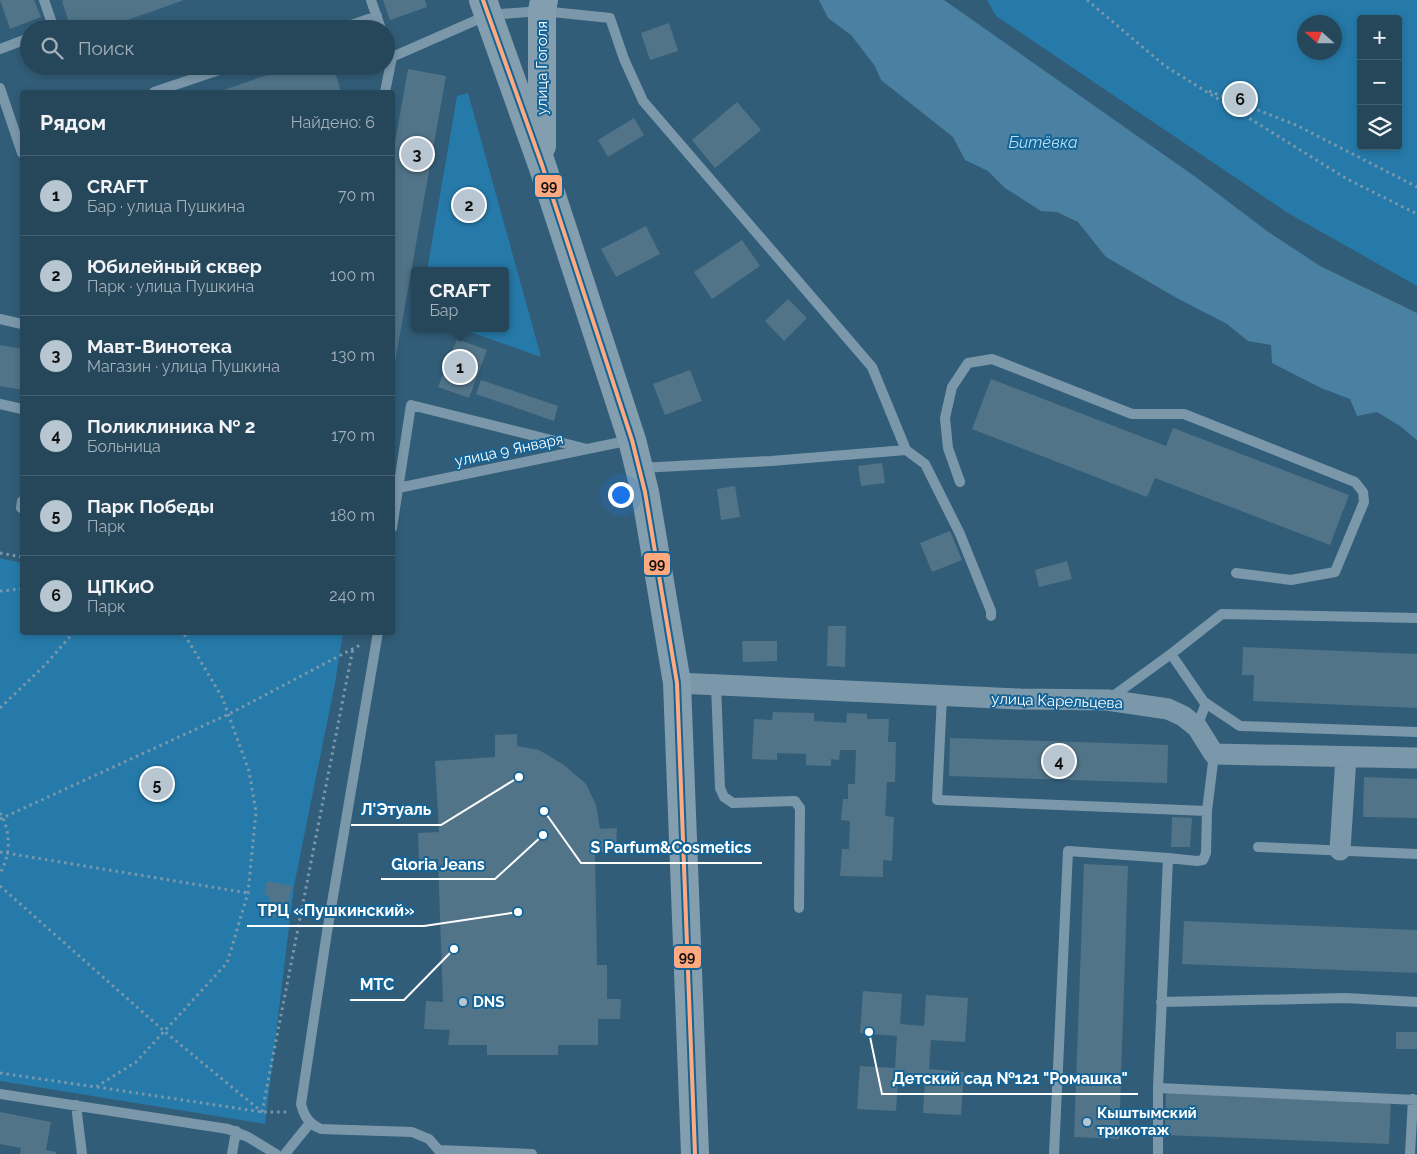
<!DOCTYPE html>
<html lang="ru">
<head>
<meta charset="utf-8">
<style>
	:root { --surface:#26465a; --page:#2e4d60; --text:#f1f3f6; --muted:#a4b1bb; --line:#425e70; --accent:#b7c6d0 }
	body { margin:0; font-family:Raleway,sans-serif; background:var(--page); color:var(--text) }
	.controls { position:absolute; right:15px; top:15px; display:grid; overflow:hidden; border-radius:5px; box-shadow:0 2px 8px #0003 }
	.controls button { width:45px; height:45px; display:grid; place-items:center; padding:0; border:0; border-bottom:1px solid var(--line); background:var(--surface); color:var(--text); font:25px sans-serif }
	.compass { position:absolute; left:1297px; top:15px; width:45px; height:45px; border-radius:50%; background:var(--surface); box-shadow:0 2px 8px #0003; rotate:291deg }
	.you { position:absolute; left:620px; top:494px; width:18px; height:18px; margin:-12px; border:4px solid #fff; border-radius:50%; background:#1a73e8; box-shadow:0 0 0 8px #1a73e833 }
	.badge { display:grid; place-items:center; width:32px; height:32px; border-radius:50%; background:var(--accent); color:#111; font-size:16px; font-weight:700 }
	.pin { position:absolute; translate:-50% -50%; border:2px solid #fff; box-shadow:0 1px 5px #0006 }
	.popup { position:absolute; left:411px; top:267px; width:98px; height:65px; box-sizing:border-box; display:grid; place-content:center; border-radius:5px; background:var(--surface); filter:drop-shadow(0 1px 4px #0005); font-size:16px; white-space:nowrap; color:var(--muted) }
	.popup b { font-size:19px; color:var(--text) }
	.popup::after { content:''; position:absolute; left:50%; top:100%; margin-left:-10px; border:10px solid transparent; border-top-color:var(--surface) }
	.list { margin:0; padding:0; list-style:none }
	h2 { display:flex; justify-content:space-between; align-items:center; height:65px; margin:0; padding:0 20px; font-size:21px }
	h2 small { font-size:16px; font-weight:400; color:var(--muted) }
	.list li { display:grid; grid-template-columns:32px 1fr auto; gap:15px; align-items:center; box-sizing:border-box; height:80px; padding:0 20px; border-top:1px solid var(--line) }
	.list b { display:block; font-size:19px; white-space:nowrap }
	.list p { margin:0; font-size:16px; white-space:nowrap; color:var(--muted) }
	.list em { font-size:16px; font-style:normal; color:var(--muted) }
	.icon { flex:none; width:28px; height:28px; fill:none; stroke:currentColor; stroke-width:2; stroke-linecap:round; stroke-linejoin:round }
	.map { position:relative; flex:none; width:1417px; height:1154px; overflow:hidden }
	.search { position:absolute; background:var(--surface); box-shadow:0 2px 8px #0003; left:20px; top:20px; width:375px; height:55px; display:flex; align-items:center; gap:12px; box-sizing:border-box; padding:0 18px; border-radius:28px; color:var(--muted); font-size:19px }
	.panel { position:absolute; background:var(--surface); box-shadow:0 2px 8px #0003; left:20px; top:90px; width:375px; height:545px; border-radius:5px }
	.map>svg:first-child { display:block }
	.green { fill:#267aa9; fill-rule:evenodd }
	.water { fill:#4a80a1 }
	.building { fill:#517488 }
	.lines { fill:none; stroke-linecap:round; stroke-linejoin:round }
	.path { stroke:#7b98ab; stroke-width:3; stroke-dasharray:2.5 4; stroke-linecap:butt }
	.lane { stroke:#7b98ab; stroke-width:10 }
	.street { stroke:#7b98ab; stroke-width:21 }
	.secondary { stroke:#829eaf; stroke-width:28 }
	.bus-1-casing { stroke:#156495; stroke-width:8 }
	.bus-1 { stroke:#ffa980; stroke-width:4 }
	.poi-dot { fill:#b7c6d0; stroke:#156495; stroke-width:2 }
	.labels { text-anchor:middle; stroke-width:4; stroke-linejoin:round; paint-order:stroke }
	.street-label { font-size:15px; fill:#fff; stroke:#156495 }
	.poi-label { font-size:15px; font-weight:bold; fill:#fff; stroke:#156495; text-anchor:start }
	.water-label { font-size:16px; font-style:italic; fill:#b5e1f8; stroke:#156495 }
	.leader { fill:none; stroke:#fff; stroke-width:2 }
	.callout-dot { fill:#fff; stroke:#156495; stroke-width:2 }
	.callout-label { font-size:16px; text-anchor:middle; font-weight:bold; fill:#fff; stroke:#156495; stroke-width:4; stroke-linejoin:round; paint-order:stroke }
	.line-badge { stroke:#156495; stroke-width:2 }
	.pale-badge-label { font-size:14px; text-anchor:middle; font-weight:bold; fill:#111 }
</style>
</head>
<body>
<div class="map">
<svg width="1417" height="1154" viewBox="0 0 1417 1154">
	<rect width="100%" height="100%" fill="#325d78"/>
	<!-- green -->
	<path class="green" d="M987 0H1417V286L1288 213 996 16ZM1361 19H1398V146H1361ZM1304 22H1334V52H1304Z
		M468 93 541 357 459 328H505V271H427L457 96Z
		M0 558 22 563V632L343 633 335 683 294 886 265 1124 0 1081Z"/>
	<!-- water -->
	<path class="water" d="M819 0H944L1197 178 1267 231 1320 266 1417 313V440L1400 426 1377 412 1357 416 1350 399 1321 388 1272 363 1271 345 1248 341 1227 324 1175 297 1106 257 1078 222 1057 212 1041 211 1005 188 988 171 965 160 953 137 881 80 875 66 851 35 828 18Z"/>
	<!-- building -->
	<path class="building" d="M0 0H34L41 17 10 29Z
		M64 0H184L102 29H71L62 1Z
		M383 0H425L427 7 390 20Z
		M669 23 678 51 650 60 641 33Z
		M293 66H333L341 91 337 92H218Z
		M408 69 446 76 393 373 392 159Z
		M737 102 761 130 715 168 692 140Z
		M634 118 644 135 608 157 598 140Z
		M646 226 660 254 616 277 601 249Z
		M742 240 760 266 712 299 694 272Z
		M788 299 807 318 784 341 765 321Z
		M457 339 487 350 469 398 438 387Z
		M0 345 22 349V390L0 386Z
		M690 370 702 401 665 415 653 384Z
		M991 379 1166 446 1173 428 1349 495 1330 545 1155 478 1147 497 972 429Z
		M481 380 558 406 554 421 476 394Z
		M882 463 885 483 861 486 858 466Z
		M735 486 740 517 721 520 717 489Z
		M950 531 962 560 932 572 920 543Z
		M1067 561 1072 579 1039 587 1035 570Z
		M828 626H846L845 667 827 666Z
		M742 641H777V661L743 662Z
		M1243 647 1417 654V708L1253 701 1254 675H1242Z
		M773 712 814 713V721L846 723 847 713 867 714V719H889L888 742H896L895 782H887L885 816 894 817 892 861 883 860V877L840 876 842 849H849L850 821 841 820 843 799H848V784H855L856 750H840L839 760 831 759V766L806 765V754L777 753V760L752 759 754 719 772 720Z
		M517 734V746L539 750 564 765 586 784 596 805 600 829 617 828 616 850 595 853 597 965H607V999H621L620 1019H598V1045H558V1055H487V1045H448L450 1030 424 1029 426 1001 443 1002 438 859H419L418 833 439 832 435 761 495 757V735Z
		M950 738 1168 745 1167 783 949 776Z
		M1364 777 1417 779V818L1363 817Z
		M1172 817 1192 818 1190 847H1171Z
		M1084 864 1128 866 1119 1139 1074 1137Z
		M267 881 292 886 287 910 277 908 275 918 266 916 270 896 264 895Z
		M1184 921 1417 930V973L1182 964Z
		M863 991 902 994 900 1024 924 1026 926 995 968 998 965 1042 931 1040 929 1069 964 1072 961 1115 923 1113 925 1081 898 1079 896 1111 857 1109 860 1066 895 1068 897 1036 860 1033Z
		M1396 1032H1417V1049H1396Z
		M1166 1091 1391 1100 1389 1144 1165 1135Z
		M0 1112 51 1122 46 1150 56 1152V1154H20L21 1148 0 1144Z"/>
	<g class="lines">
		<!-- path -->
		<path class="path" d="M1087 0 1165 66 1347 179 1417 214
			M1209 91 1296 125 1417 187
			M0 553 22 557
			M0 591 22 589
			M0 708 46 664 74 632
			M0 813C11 831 11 855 0 873
			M0 819 229 714 360 645
			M0 852 248 893
			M0 886 164 1031 262 1112
			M0 1073 96 1087 136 1062 227 963 248 893 256 812 249 771 222 697 183 632
			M97 1087 262 1112H289
			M262 1112 353 648"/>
		<!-- lane -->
		<path class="lane" d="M44 0 54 29
			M371 0 381 29
			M340 29 377 16
			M0 49 29 38
			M392 57 488 15 542 11 610 18 624 59 643 101 872 367 906 450 771 461 640 468
			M0 88 22 153
			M154 92 231 66
			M385 92 392 57 386 42
			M0 319 22 324
			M0 404 22 409
			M906 450 925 464 960 534 991 611V616
			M960 482 948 448 945 418 952 387 968 363 992 359 1132 414H1184L1355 482 1363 492 1364 502 1335 572 1291 580 1236 573
			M393 488H398L631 440
			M21 508 22 501
			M392 528 411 405 587 449
			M378 632 327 932 301 1104C304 1116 309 1124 321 1129L412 1132 429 1139 442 1154
			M1171 654 1204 702 1240 726 1417 732
			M716 685 720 788 724 797 733 803 795 801 800 808 799 908
			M942 696 937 800 1207 811
			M1109 699 1171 654 1222 614 1417 618
			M1197 727 1206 703
			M1258 847 1417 854
			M1161 1002 1345 998 1417 1002
			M1158 1088 1417 1100
			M0 1094 228 1129 248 1137 276 1154
			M76 1105 82 1154
			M439 1150 532 1154
			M232 1154 236 1131
			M285 1154 310 1123
			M1054 1154 1068 851 1168 858
			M1158 1154V1088L1168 858 1197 861 1203 860 1206 853 1207 811 1214 754
			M1410 1154 1413 1099"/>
		<!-- street -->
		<path class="street" d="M677 683 1020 699 1107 700 1168 709 1183 716 1197 727 1214 754 1417 758
			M1340 850 1346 757"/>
		<!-- secondary -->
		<path class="secondary" d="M483 0 542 165 632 440 645 492 677 683 695 1154
			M542 146V11L544 0"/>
		<!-- bus-1 casing -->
		<g class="bus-1-casing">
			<path id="bus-1" d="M483 0 542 165 632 440 645 492 677 683 695 1154"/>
		</g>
		<!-- bus-1 -->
		<use href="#bus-1" class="bus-1"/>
	</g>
	<!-- markers -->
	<g class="poi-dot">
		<circle cx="463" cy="1002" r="5"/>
		<circle cx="1087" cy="1122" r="5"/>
	</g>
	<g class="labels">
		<!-- street labels -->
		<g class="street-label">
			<text transform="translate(542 68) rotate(-90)" y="5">улица Гоголя</text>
			<text transform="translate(509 450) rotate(-12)" y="5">улица 9 Января</text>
			<text transform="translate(1057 701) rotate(2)" y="5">улица Карельцева</text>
		</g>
		<!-- poi labels -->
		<g class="poi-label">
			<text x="473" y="1007">DNS</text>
			<text x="1097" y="1118">Кыштымский<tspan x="1097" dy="17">трикотаж</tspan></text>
		</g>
		<!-- water labels -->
		<g class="water-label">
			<text x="1043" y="148">Битёвка</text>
		</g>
	</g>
	<!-- callouts -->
	<path class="leader" d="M519 777L441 825H351M544 811L581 863H762M543 835L495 879H381M518 912L424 926H247M454 949L404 1000H350M869 1032L882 1094H1138"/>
	<g class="callout-dot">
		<circle cx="519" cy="777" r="5"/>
		<circle cx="544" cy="811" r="5"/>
		<circle cx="543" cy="835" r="5"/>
		<circle cx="518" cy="912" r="5"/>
		<circle cx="454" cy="949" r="5"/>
		<circle cx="869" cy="1032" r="5"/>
	</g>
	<g class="callout-label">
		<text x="396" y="815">Л'Этуаль</text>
		<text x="671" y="853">S Parfum&amp;Cosmetics</text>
		<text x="438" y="870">Gloria Jeans</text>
		<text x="336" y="916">ТРЦ «Пушкинский»</text>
		<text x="377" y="990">МТС</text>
		<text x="1010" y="1084">Детский сад №121 "Ромашка"</text>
	</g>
	<g class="line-badge">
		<rect x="534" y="174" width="29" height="24" rx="5" fill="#ffa980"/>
		<rect x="643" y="552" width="28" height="24" rx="5" fill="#ffa980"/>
		<rect x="673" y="945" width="29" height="24" rx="5" fill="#ffa980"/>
	</g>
	<g class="pale-badge-label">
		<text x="549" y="191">99</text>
		<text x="657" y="569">99</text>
		<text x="687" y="962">99</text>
	</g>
</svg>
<div class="controls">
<button>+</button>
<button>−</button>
<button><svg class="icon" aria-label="layers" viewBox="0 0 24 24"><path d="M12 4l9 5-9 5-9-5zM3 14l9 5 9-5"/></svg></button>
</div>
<svg class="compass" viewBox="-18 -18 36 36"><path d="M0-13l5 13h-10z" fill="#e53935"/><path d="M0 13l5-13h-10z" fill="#a4b1bb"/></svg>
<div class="you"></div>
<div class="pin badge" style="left:460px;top:367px">1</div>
<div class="popup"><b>CRAFT</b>Бар</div>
<div class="pin badge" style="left:469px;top:205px">2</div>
<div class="pin badge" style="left:417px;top:154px">3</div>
<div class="pin badge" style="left:1059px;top:761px">4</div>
<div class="pin badge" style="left:157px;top:784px">5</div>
<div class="pin badge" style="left:1240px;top:99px">6</div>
<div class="search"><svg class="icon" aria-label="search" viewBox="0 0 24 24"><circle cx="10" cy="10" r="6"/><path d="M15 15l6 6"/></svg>Поиск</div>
<section class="panel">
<h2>Рядом<small>Найдено: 6</small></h2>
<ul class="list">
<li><span class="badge">1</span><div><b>CRAFT</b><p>Бар · улица Пушкина</p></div><em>70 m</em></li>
<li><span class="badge">2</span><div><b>Юбилейный сквер</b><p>Парк · улица Пушкина</p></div><em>100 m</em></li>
<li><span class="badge">3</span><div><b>Мавт-Винотека</b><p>Магазин · улица Пушкина</p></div><em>130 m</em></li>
<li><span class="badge">4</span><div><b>Поликлиника № 2</b><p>Больница</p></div><em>170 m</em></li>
<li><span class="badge">5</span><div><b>Парк Победы</b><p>Парк</p></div><em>180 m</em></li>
<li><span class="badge">6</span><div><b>ЦПКиО</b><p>Парк</p></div><em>240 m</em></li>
</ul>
</section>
</div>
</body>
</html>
